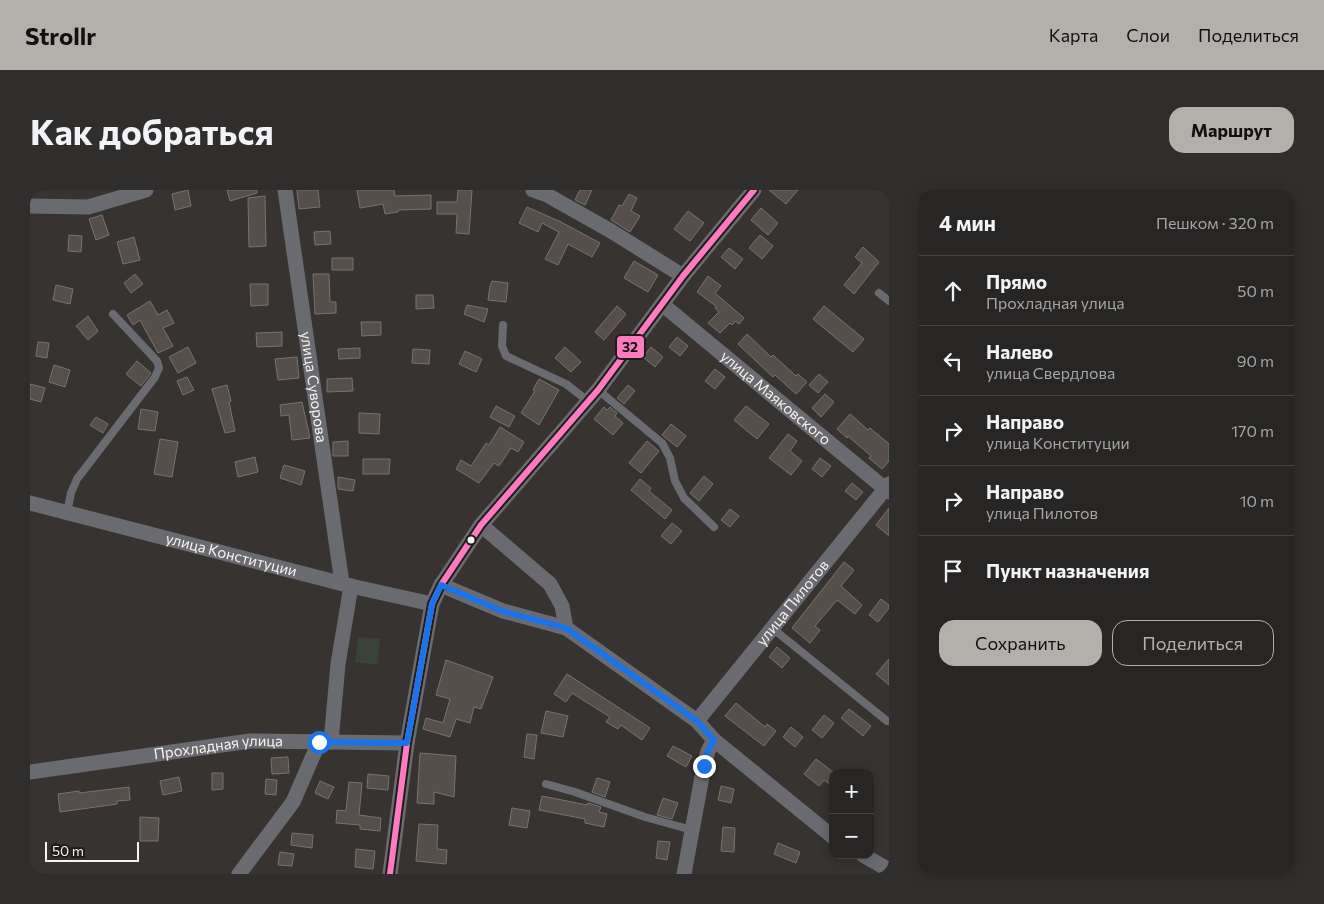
<!DOCTYPE html>
<html lang="ru">
<head>
<meta charset="utf-8">
<style>
	:root { --surface:#282624; --page:#302e2c; --text:#f1f3f6; --muted:#a5a5a6; --line:#444341; --accent:#b3b0ac }
	body { margin:0; font-family:Commissioner,sans-serif; background:var(--page); color:var(--text) }
	.controls { position:absolute; right:15px; bottom:15px; display:grid; overflow:hidden; border-radius:10px; box-shadow:0 2px 12px #0003 }
	.controls button { width:45px; height:45px; display:grid; place-items:center; padding:0; border:0; border-bottom:1px solid var(--line); background:var(--surface); color:var(--text); font:25px sans-serif }
	.scale { position:absolute; left:15px; bottom:12px; width:94px; box-sizing:border-box; padding-left:5px; border:2px solid #f7f3ee; border-top:0; font-size:14px; line-height:18px; white-space:nowrap; color:#f7f3ee; -webkit-text-stroke:4px #1f1c19; paint-order:stroke }
	.stop { position:absolute; width:15px; height:15px; margin:-11px; border:4px solid #1a73e8; border-radius:50%; background:#fff }
	.stop.end { background:#1a73e8; border-color:#fff; box-shadow:0 1px 5px #0008 }
	.list { margin:0; padding:0; list-style:none }
	h2 { display:flex; justify-content:space-between; align-items:center; height:65px; margin:0; padding:0 20px; font-size:21px }
	h2 small { font-size:16px; font-weight:400; color:var(--muted) }
	.list li { display:grid; grid-template-columns:32px 1fr auto; gap:15px; align-items:center; box-sizing:border-box; height:70px; padding:0 20px; border-top:1px solid var(--line) }
	.list b { display:block; font-size:19px; white-space:nowrap }
	.list p { margin:0; font-size:16px; white-space:nowrap; color:var(--muted) }
	.list em { font-size:16px; font-style:normal; color:var(--muted) }
	.actions { display:flex; gap:10px; padding:15px 20px }
	.actions a { flex:1; padding:11px 0; border:1px solid var(--accent); border-radius:15px; text-align:center; font-size:18px; color:var(--accent) }
	.actions .main { background:var(--accent); color:#111 }
	.icon { flex:none; width:28px; height:28px; fill:none; stroke:currentColor; stroke-width:2; stroke-linecap:round; stroke-linejoin:round }
	.map { position:relative; flex:none; width:859px; height:684px; overflow:hidden; border-radius:15px }
	header { display:flex; align-items:center; gap:30px; box-sizing:border-box; height:70px; padding:0 25px; background:var(--accent); color:#111 }
	header strong { font-size:24px }
	nav { display:flex; gap:28px; margin-inline-start:auto; font-size:18px }
	.intro { display:flex; align-items:center; justify-content:space-between; box-sizing:border-box; height:120px; padding:0 30px }
	h1 { margin:0; font-size:35px }
	.button { padding:12px 22px; border-radius:15px; background:var(--accent); color:#111; font-size:18px; font-weight:700 }
	main { display:flex; gap:30px; padding:0 30px }
	aside { flex:1; background:var(--surface); border-radius:15px; box-shadow:0 2px 12px #0003 }
	.map>svg:first-child { display:block }
	.green { fill:#394337 }
	.building { fill:#554e4a; stroke:#767371 }
	.lines { fill:none; stroke-linecap:round; stroke-linejoin:round }
	.service { stroke:#6a6b71; stroke-width:8 }
	.minor { stroke:#6a6b71; stroke-width:15 }
	.bus-1-casing { stroke:#1f1c19; stroke-width:10 }
	.bus-1 { stroke:#fe7ac1; stroke-width:6 }
	.route { stroke:#1a73e8; stroke-width:6 }
	.bus-dot { fill:#f7f3ee; stroke:#1f1c19; stroke-width:2 }
	.labels { text-anchor:middle; stroke-width:5; stroke-linejoin:round; paint-order:stroke }
	.street-label { font-size:15px; fill:#f7f3ee; stroke:#1f1c19 }
	.line-badge { stroke:#1f1c19; stroke-width:2 }
	.pale-badge-label { font-size:14px; text-anchor:middle; font-weight:bold; fill:#111 }
</style>
</head>
<body>
<header>
<strong>Strollr</strong>
<nav><a>Карта</a><a>Слои</a><a>Поделиться</a></nav>
</header>
<div class="intro"><h1>Как добраться</h1><a class="button">Маршрут</a></div>
<main>
<div class="map">
<svg width="859" height="684" viewBox="0 0 859 684">
	<rect width="100%" height="100%" fill="#363330"/>
	<!-- green -->
	<path class="green" d="M328 447 350 449 348 475 325 472Z"/>
	<!-- building -->
	<path class="building" d="M158 0 161 16 145 20 142 4Z
		M197 0H227V3L200 11Z
		M267 0H288L290 17 269 19Z
		M327 0H364L365 6 401 5V19L368 20V22L355 24 353 14 330 18Z
		M428 0H442L439 44 426 43 427 24H407V12H427Z
		M550 0H562L555 15 545 10Z
		M739 0H768L756 14Z
		M599 4 607 8 601 21 610 26 600 42 581 30 589 15 592 16Z
		M235 6 236 56 219 57 218 8Z
		M497 17 531 32 570 53 562 67 538 54 528 75 515 69 529 42 512 33 508 42 489 33Z
		M731 18 748 33 738 45 721 30Z
		M658 21 674 33 660 51 644 39Z
		M72 25 79 45 66 50 59 29Z
		M300 41 301 54 285 55 284 42Z
		M39 45 52 46 51 62 38 61Z
		M730 45 743 56 732 69 719 58Z
		M104 47 110 70 93 74 87 52Z
		M833 57 849 72 824 104 814 95 832 73 825 67Z
		M699 58 713 69 705 79 691 67Z
		M302 68H323V80H302Z
		M604 71 628 85 618 102 594 88Z
		M105 84 113 94 101 103 94 93Z
		M283 84H299L300 112H306V123L285 124Z
		M678 86 691 96 685 103 714 128 709 134 705 131 702 135 700 133 690 143 678 133 689 122 685 118 687 117 667 102Z
		M462 91 478 93 476 112 458 110 460 96Z
		M220 94H238V115L221 116Z
		M26 95 43 99 40 114 23 110Z
		M386 105H403L404 118 386 119Z
		M120 111 128 125 137 120 144 133 133 138 143 156 128 163 110 130 103 135 97 125Z
		M437 115 458 119 454 132 434 124Z
		M587 116 596 124 574 150 565 142Z
		M794 116 834 149 823 162 783 129Z
		M58 126 68 141 58 150 46 136Z
		M331 132H351V145L332 146Z
		M252 142V156L227 157 226 143Z
		M717 144 741 167 743 165 766 186 768 184 777 192 766 204 745 185 743 187 708 154Z
		M647 147 658 156 650 166 639 157Z
		M8 152 19 153 17 168 6 166Z
		M158 157 166 173 148 183 139 167Z
		M535 157 551 172 541 182 525 168Z
		M621 157 633 167 625 177 613 167Z
		M330 158V168L309 169 308 159Z
		M383 159 400 160 399 174 382 173Z
		M435 161 452 169 446 182 429 174Z
		M267 167 269 188 248 190 245 169Z
		M107 171 121 183 111 196 96 184Z
		M24 175 40 180 35 197 19 192Z
		M685 179 695 187 685 199 675 191Z
		M789 184 798 192 788 203 779 195Z
		M157 187 164 200 153 205 147 191Z
		M322 188 323 201 297 202V189Z
		M509 189 529 200 509 235 491 223 505 201 503 200Z
		M0 194 15 198 11 212 0 209Z
		M197 195 201 211 199 212 205 241 195 243 182 199Z
		M598 195 605 201 594 214 587 208Z
		M795 204 804 212 791 227 782 218Z
		M272 212 280 248 262 250 259 225 251 226 250 215Z
		M466 216 485 226 479 237 460 227Z
		M716 216 739 234 727 249 704 230Z
		M574 217 577 220 580 217 587 223 585 226 593 233 583 245 564 229Z
		M111 219 128 222 125 241 108 239Z
		M329 223 350 224 349 244 329 243Z
		M820 224 838 240 840 238 859 254V271L852 279 839 268 841 266 818 246 817 248 807 239Z
		M66 227 78 234 73 243 60 235Z
		M641 234 656 246 647 257 632 245Z
		M470 237 494 252 488 262 481 258 469 276 464 273 449 293 426 279 431 270 441 276 456 253 459 255Z
		M758 244 767 251 760 261 772 271 761 285 739 268Z
		M130 249 148 252 142 287 124 284Z
		M318 251V266H303V252Z
		M617 251 629 261 611 283 599 273Z
		M225 267 228 282 208 287 205 272Z
		M790 268 801 276 792 287 782 279Z
		M333 269H360L359 284H333Z
		M254 275 275 281 271 295 250 288Z
		M674 286 683 294 669 311 660 303Z
		M308 287 325 290 323 301 308 299Z
		M610 289 621 298 619 301 642 320 635 329 601 300Z
		M822 293 833 302 826 310 815 301Z
		M859 318V346L846 335Z
		M700 319 709 326 700 337 691 330Z
		M642 333 652 341 641 354 631 346Z
		M814 372 824 380 811 396 832 415 825 424 807 410 785 436 790 440 780 453 762 438Z
		M851 409 859 415V418L848 432 839 425Z
		M747 457 760 468 752 478 739 467Z
		M859 469V495L846 484Z
		M416 470 463 487 451 519 444 517 440 533 426 529 420 547 393 539 396 528 413 533 420 509 406 505Z
		M537 484 620 538 612 550 591 535 588 539 576 532 580 527 542 503 536 512 524 504Z
		M706 513 735 537 737 534 746 541 734 556 695 526Z
		M819 519 841 536 833 546 811 528Z
		M516 521 538 526 533 547 511 543Z
		M794 525 804 533 792 548 782 540Z
		M761 537 773 547 765 557 753 547Z
		M497 544 507 545 504 569 494 567Z
		M643 556 662 566 656 577 637 566Z
		M390 563 426 566 424 607 404 602V614L387 613Z
		M258 567 259 583 242 584 241 568Z
		M786 569 803 582V596L794 590 789 596 774 584Z
		M182 583H193V599L182 600Z
		M338 584 359 586 358 600 337 598Z
		M149 587 152 601 133 605 130 591Z
		M567 588 580 592 575 607 562 602Z
		M236 589 247 590 246 605 235 604Z
		M290 591 304 597 298 609 285 603Z
		M319 592 332 593 329 625 351 628 350 641 330 639V635L306 633 307 620 316 621Z
		M691 596 704 599 701 613 688 610Z
		M99 597 100 610 87 611V614L30 622 28 604 49 601V603Z
		M512 606 557 615 558 613 571 617 569 622 577 624 574 637 555 633V629L509 620Z
		M633 608 648 613 642 629 627 625Z
		M482 618 500 621 497 638 479 635Z
		M110 627 129 628 128 651H110Z
		M389 634 408 635 407 659 417 660 416 674 386 671Z
		M693 637 705 638 704 662 691 661Z
		M262 643 283 645 282 658 261 655Z
		M628 651 640 652 637 670 626 668Z
		M748 653 770 662 766 673 744 664Z
		M326 659 345 661 343 679 325 677Z
		M250 662 264 664 262 676 248 675Z"/>
	<g class="lines">
		<!-- service -->
		<path class="service" d="M849 103 859 111
			M473 135 472 156 476 166 536 194 558 211
			M568 200 632 253 640 268 645 291 654 308 684 337
			M37 323 41 303 47 289 125 187 129 178 127 171 83 124
			M742 438 857 531
			M516 594 545 602 615 627 662 640"/>
		<!-- minor -->
		<g class="minor">
			<path id="s1" d="M255 0 312 393"/>
			<path d="M503 0 517 5 581 41 653 86"/>
			<path d="M0 16 58 17 116 0"/>
			<path id="s2" d="M633 115 859 302"/>
			<path id="s3" d="M0 313 321 396 402 414"/>
			<path d="M451 335 520 394 532 416 536 438"/>
			<path d="M411 395 473 421 536 438 667 531 684 550 803 647"/>
			<path id="s4" d="M667 531 859 294"/>
			<path d="M301 552 308 474 321 396"/>
			<path id="s5" d="M0 582 220 551 377 553"/>
			<path d="M833 665 859 680"/>
			<path d="M209 684 263 612 289 552"/>
			<path d="M360 684 377 553 402 414 411 395 451 335 568 200 653 86 724 0"/>
			<path d="M654 684 674 576 678 561 684 550"/>
		</g>
		<!-- bus-1 casing -->
		<g class="bus-1-casing">
			<path id="bus-1" d="M360 684 377 553 402 414 411 395 451 335 568 200 653 86 724 0"/>
		</g>
		<!-- bus-1 -->
		<use href="#bus-1" class="bus-1"/>
	</g>
	<g class="lines">
		<!-- route -->
		<path class="route" d="M289 552 377 553 402 414 411 395 472 421 536 438 667 531 684 550 678 561 674 576"/>
	</g>
	<!-- markers -->
	<circle class="bus-dot" cx="441" cy="350" r="4.5"/>
	<g class="labels">
		<!-- street labels -->
		<g class="street-label">
			<text dy="5" stroke="none"><textPath href="#s1" startOffset="199">улица Суворова</textPath></text>
			<text dy="5" stroke="none"><textPath href="#s2" startOffset="146">улица Маяковского</textPath></text>
			<text dy="5" stroke="none"><textPath href="#s3" startOffset="208">улица Конституции</textPath></text>
			<text dy="5" stroke="none"><textPath href="#s4" startOffset="152">улица Пилотов</textPath></text>
			<text dy="5" stroke="none"><textPath href="#s5" startOffset="190">Прохладная улица</textPath></text>
		</g>
	</g>
	<rect class="line-badge" x="586" y="145" width="29" height="24" rx="5" fill="#fe7ac1"/>
	<g class="pale-badge-label">
		<text x="600" y="162">32</text>
	</g>
</svg>
<div class="controls">
<button>+</button>
<button>−</button>
</div>
<div class="scale">50 m</div>
<div class="stop" style="left:289px;top:552px"></div>
<div class="stop end" style="left:674px;top:576px"></div>
</div>
<aside>
<h2>4 мин<small>Пешком · 320 m</small></h2>
<ul class="list">
<li><svg class="icon" aria-label="ahead" viewBox="0 0 24 24"><path d="M12 20V5M6 11l6-6 6 6"/></svg><div><b>Прямо</b><p>Прохладная улица</p></div><em>50 m</em></li>
<li><svg class="icon" aria-label="left" viewBox="0 0 24 24"><path d="M17 20v-9H6M10 6l-5 5 5 5"/></svg><div><b>Налево</b><p>улица Свердлова</p></div><em>90 m</em></li>
<li><svg class="icon" aria-label="right" viewBox="0 0 24 24"><path d="M7 20v-9h11M14 6l5 5-5 5"/></svg><div><b>Направо</b><p>улица Конституции</p></div><em>170 m</em></li>
<li><svg class="icon" aria-label="right" viewBox="0 0 24 24"><path d="M7 20v-9h11M14 6l5 5-5 5"/></svg><div><b>Направо</b><p>улица Пилотов</p></div><em>10 m</em></li>
<li><svg class="icon" aria-label="arrive" viewBox="0 0 24 24"><path d="M6 21V4h12l-3 4 3 4H6"/></svg><div><b>Пункт назначения</b></div></li>
</ul>
<div class="actions"><a class="main">Сохранить</a><a>Поделиться</a></div>
</aside>
</main>
</body>
</html>
